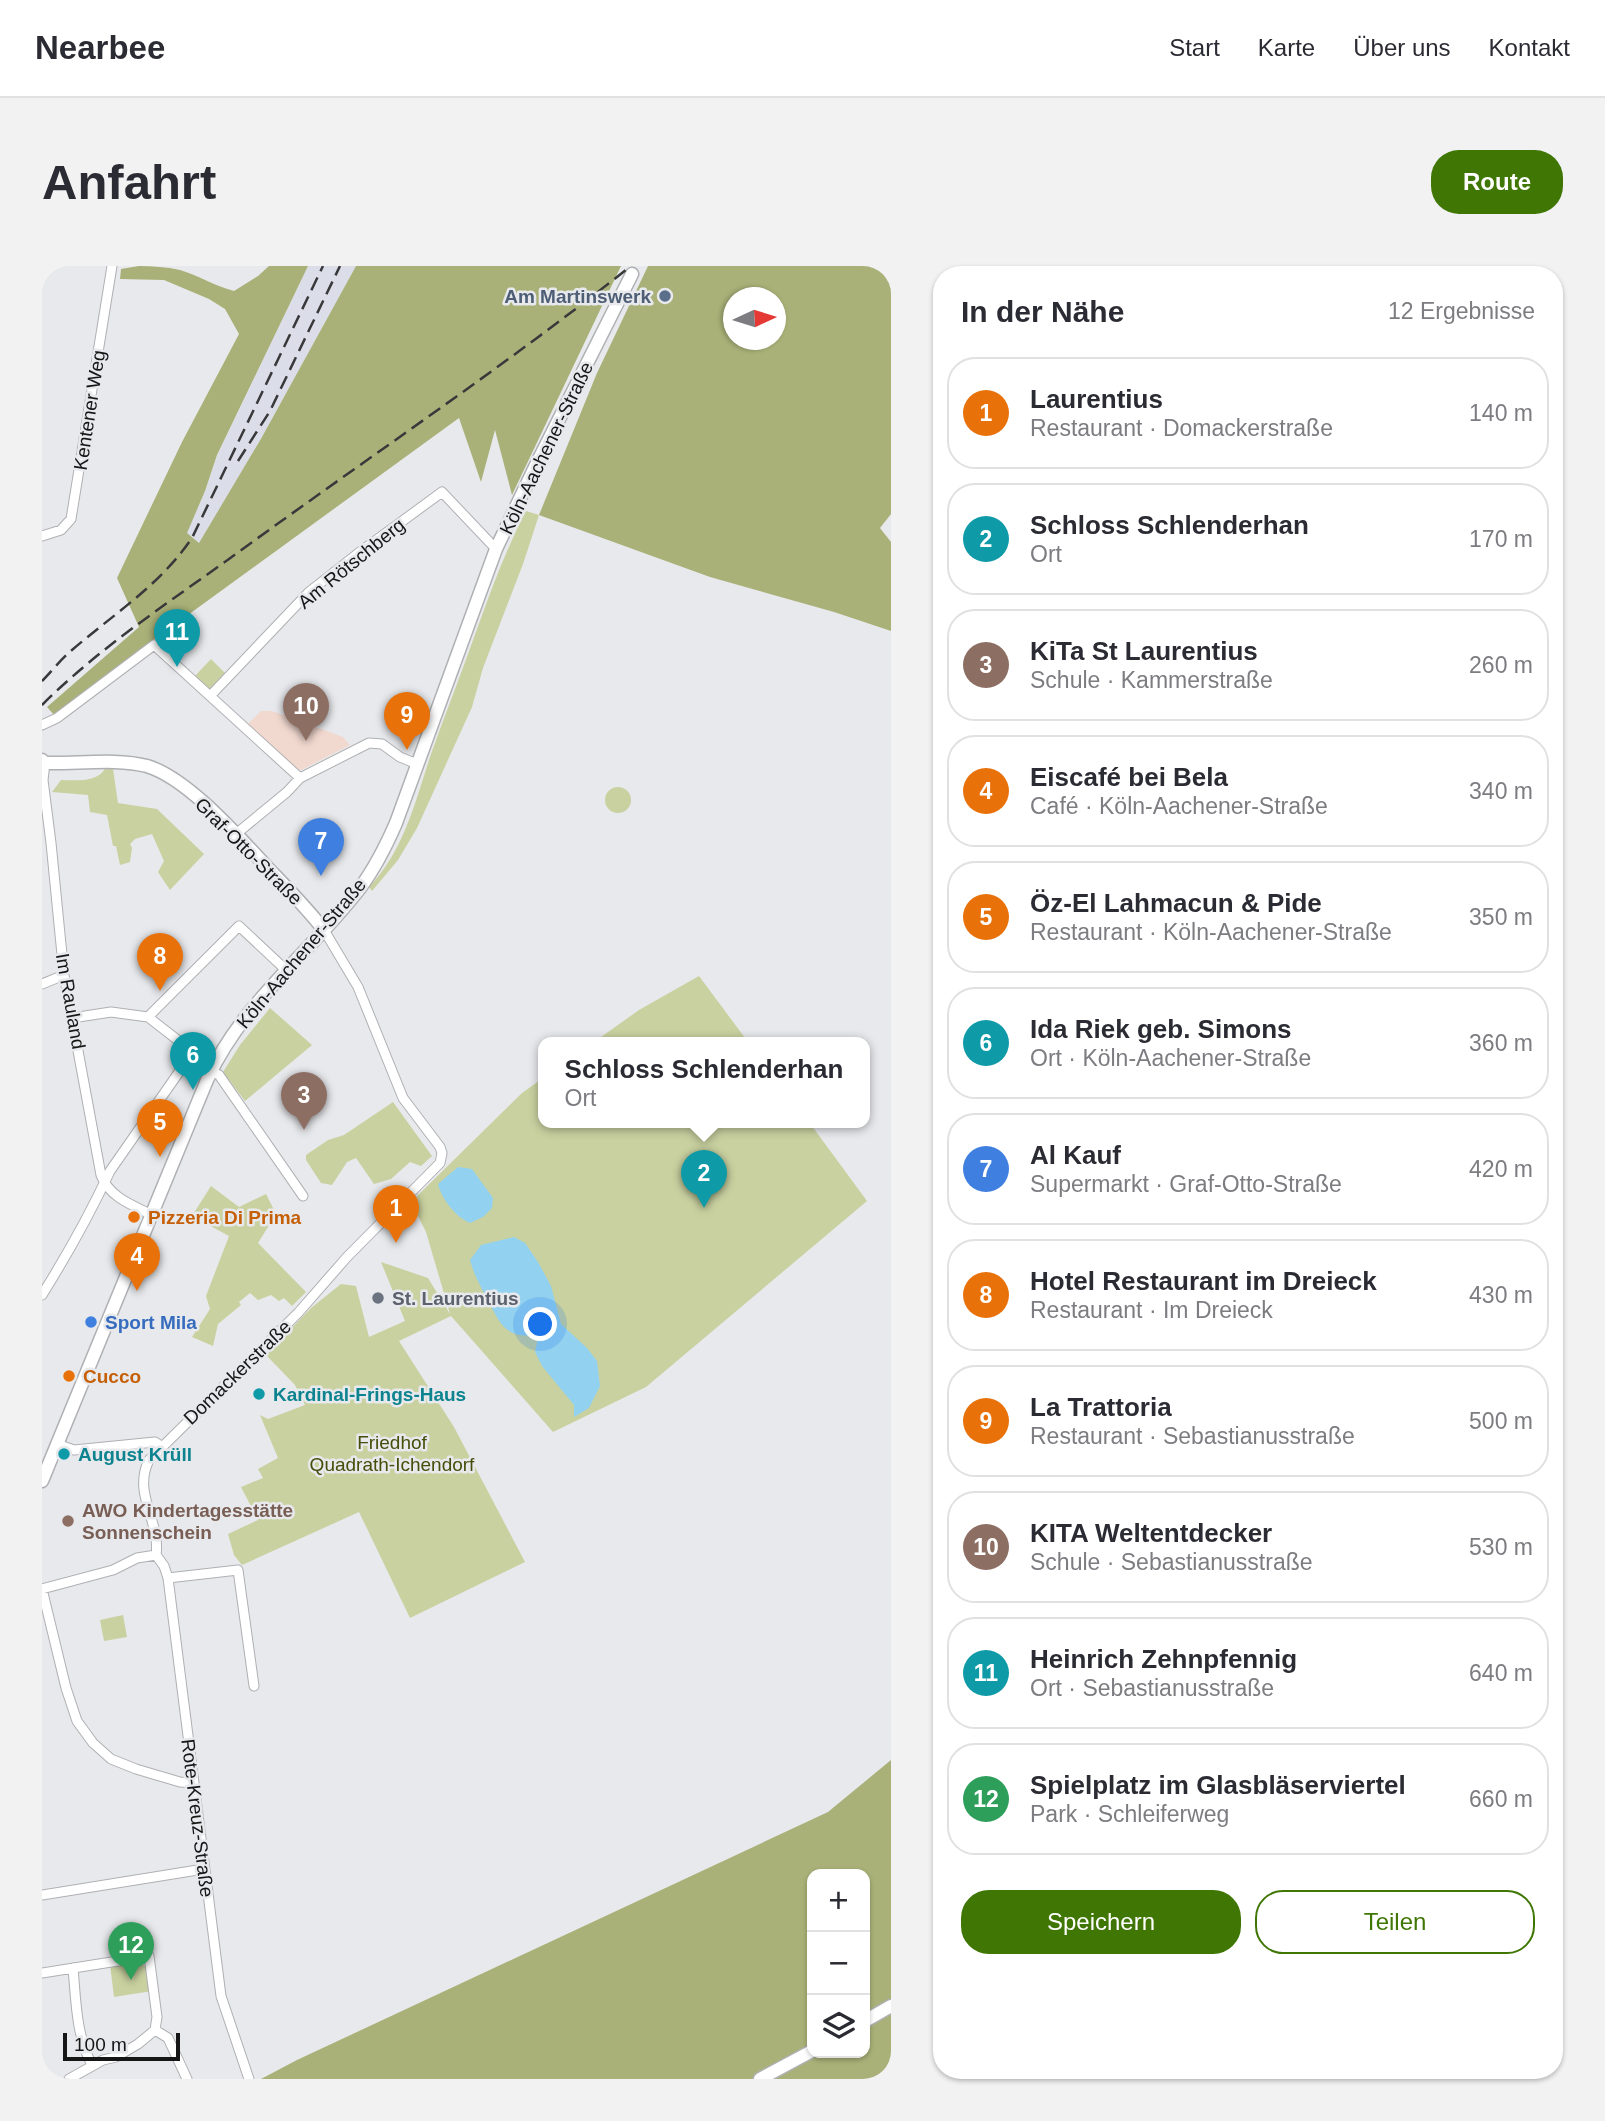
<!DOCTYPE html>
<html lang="de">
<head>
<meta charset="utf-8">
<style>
	:root { --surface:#fff; --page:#f2f2f3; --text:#2b2b33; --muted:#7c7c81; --line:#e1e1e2; --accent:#3f7604 }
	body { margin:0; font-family:Arial,sans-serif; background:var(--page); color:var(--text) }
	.controls { position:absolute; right:21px; bottom:21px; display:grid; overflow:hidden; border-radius:14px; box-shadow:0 2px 5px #0004 }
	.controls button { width:63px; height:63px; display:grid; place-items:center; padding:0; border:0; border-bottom:2px solid var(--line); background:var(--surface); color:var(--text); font:35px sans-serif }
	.compass { position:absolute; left:681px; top:21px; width:63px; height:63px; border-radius:50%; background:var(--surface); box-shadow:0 2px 5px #0004; rotate:86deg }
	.scale { position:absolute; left:21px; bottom:18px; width:117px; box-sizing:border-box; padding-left:7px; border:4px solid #161617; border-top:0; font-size:19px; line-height:24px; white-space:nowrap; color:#161617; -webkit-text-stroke:5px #e8e9ec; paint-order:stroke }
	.you { position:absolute; left:499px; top:1059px; width:24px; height:24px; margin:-18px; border:5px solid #fff; border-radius:50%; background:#1a73e8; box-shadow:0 0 0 10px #1a73e833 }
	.badge { display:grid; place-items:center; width:46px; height:46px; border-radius:50%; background:var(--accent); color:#fff; font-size:23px; font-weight:700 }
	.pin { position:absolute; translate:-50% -58px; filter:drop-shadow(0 2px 4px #0008) }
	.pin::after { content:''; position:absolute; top:37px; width:24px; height:21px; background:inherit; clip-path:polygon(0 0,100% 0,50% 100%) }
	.popup { position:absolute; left:496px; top:771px; width:332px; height:91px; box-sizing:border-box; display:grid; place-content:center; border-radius:14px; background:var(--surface); filter:drop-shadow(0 2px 5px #0005); font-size:23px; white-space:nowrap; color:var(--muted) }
	.popup b { font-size:26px; color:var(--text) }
	.popup::after { content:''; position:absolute; left:50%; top:100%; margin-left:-14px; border:14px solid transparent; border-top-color:var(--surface) }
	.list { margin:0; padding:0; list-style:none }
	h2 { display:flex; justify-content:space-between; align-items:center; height:91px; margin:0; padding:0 28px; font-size:30px }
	h2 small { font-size:23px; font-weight:400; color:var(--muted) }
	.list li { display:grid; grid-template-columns:46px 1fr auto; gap:21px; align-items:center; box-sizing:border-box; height:112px; margin:0 14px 14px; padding:0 14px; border:2px solid var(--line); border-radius:28px }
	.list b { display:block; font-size:26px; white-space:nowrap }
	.list p { margin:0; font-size:23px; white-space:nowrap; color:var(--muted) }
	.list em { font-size:23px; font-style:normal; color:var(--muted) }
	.actions { display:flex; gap:14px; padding:21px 28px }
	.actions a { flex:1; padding:16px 0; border:2px solid var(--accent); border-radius:28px; text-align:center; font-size:24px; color:var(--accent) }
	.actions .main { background:var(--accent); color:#fff }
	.icon { flex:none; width:38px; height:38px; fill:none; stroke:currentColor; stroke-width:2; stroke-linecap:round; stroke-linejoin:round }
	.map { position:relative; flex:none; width:849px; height:1813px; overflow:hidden; border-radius:28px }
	header { display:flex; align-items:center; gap:42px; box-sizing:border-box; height:98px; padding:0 35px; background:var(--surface); border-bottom:2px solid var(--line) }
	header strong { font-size:33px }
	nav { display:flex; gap:38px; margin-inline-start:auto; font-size:24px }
	.intro { display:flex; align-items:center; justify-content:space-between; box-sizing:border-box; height:168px; padding:0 42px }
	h1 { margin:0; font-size:49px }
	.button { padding:18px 32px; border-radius:28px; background:var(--accent); color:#fff; font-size:24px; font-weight:700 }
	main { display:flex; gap:42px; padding:0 42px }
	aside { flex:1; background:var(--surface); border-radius:28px; box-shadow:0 2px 5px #0004 }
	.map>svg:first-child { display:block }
	.built { fill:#dbdee8 }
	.education { fill:#f2d9d0 }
	.green { fill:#c9d1a0 }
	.forest { fill:#a9b178; fill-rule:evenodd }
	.water { fill:#92d1f0 }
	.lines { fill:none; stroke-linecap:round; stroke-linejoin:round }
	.street-casing { stroke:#afb0b3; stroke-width:11 }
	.secondary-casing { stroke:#afb0b3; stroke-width:15 }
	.street { stroke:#fff; stroke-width:9 }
	.secondary { stroke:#fff; stroke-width:12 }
	.rail { stroke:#39393b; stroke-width:2.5; stroke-dasharray:14 7; stroke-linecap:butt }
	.service-dot { fill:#5c6f8a; stroke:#e8e9ec; stroke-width:2.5 }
	.food-dot { fill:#e8710a; stroke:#e8e9ec; stroke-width:2.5 }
	.worship-dot { fill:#6b7280; stroke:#e8e9ec; stroke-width:2.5 }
	.shop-dot { fill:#3f7fe0; stroke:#e8e9ec; stroke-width:2.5 }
	.culture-dot { fill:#0f9aa8; stroke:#e8e9ec; stroke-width:2.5 }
	.education-dot { fill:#8d6e63; stroke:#e8e9ec; stroke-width:2.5 }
	.labels { text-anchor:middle; stroke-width:5; stroke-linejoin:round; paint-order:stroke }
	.service-label { font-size:19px; font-weight:bold; fill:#4e5e75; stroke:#e8e9ec; text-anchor:end }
	.street-label { font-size:19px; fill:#161617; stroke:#e8e9ec }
	.food-label { font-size:19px; font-weight:bold; fill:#c56008; stroke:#e8e9ec; text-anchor:start }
	.worship-label { font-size:19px; font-weight:bold; fill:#5b616d; stroke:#e8e9ec; text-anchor:start }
	.shop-label { font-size:19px; font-weight:bold; fill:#366cbe; stroke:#e8e9ec; text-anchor:start }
	.culture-label { font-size:19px; font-weight:bold; fill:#0d838f; stroke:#e8e9ec; text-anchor:start }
	.park-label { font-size:19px; fill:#474e0a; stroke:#e8e9ec }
	.education-label { font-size:19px; font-weight:bold; fill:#785e54; stroke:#e8e9ec; text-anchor:start }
</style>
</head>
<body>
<header>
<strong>Nearbee</strong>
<nav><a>Start</a><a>Karte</a><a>Über uns</a><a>Kontakt</a></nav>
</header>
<div class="intro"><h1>Anfahrt</h1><a class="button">Route</a></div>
<main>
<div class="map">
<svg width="849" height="1813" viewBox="0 0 849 1813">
	<rect width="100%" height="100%" fill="#e8e9ec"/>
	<!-- built -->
	<path class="built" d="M266 0H314L220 171 157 277 144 267 163 225 175 190Z"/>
	<!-- education -->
	<path class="education" d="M219 445H230L301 471 308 479 259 504 254 502 206 458Z"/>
	<!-- green -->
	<path class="green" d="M484 245 497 249 481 298 441 402 430 441 375 562 356 594 330 625 327 621C362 585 374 533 389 488 401 454 414 421 426 388 444 339 460 291 484 245Z
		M169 393 184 408 168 425 153 410Z
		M63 503H71L76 537 115 543 162 588 128 624 116 606 122 595 110 568 93 573 88 578 90 582 88 596 78 599 74 580H71L65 549 48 546 46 529 10 526 19 514C34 514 54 517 63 503Z
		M563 534a13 13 0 1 1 26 0a13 13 0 1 1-26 0Z
		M657 710 706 776H552L597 744Z
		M228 742 270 779 203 835 181 806 198 779Z
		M501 812V856H767L825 935 604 1121 511 1166 409 1050 357 1075 412 1161 483 1296 368 1352 317 1246 200 1299 192 1289 186 1268 216 1254 199 1221 221 1212 216 1203 236 1192 218 1149 226 1153 263 1139 253 1119 224 1089 269 1042 299 1018 314 1020 327 1071 363 1055 339 996 386 1012 408 1048 384 966 369 936 480 827Z
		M351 836 390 890 379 900 368 896 349 913 332 918 314 892 305 896 290 919 279 917 264 894V889L286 874 302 869Z
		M169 920 197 941 224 928 234 948 216 977 264 1026 250 1040 242 1032 237 1035 229 1029 216 1034 208 1027 197 1036 199 1039 176 1058 171 1080 150 1071 168 1043 164 1030 187 970 150 950Z
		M81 1349 85 1371 62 1375 58 1354Z
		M95 1695 106 1702 110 1725 72 1731 68 1698Z"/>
	<!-- forest -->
	<path class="forest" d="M97 0C111 0 124 1 138 4 156 9 172 20 192 25L216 10 227 0H266L175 189 163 225 145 267 157 277 220 171 314 0H579L470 229 453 164 439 216 417 152 106 378 13 450 5 441 97 361 75 312 140 176 197 68 183 43 167 33 122 14 78 13 79 3Z
		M606 0H849V248L838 262 849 276V365L792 346 668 311 497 249 555 107ZM692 32H734V74H692Z
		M849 1494V1813H219L255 1794 786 1546ZM770 1608H823V1787H770Z"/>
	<!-- water -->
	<path class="water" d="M416 901 430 903 451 932 450 942 441 951 428 957C414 951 400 934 396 918Z
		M472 971 483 977 496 996 509 1020 519 1058 545 1082 555 1095 558 1120 547 1142 532 1151V1139L500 1100 493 1086 496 1072 493 1069C461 1073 457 1054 444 1031 437 1017 432 1009 428 994L439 979Z"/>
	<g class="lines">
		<!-- street casing -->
		<g class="street-casing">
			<path id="street" d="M0 270 19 264 29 253 70 0
				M169 429 267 326 314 289 400 226 454 283
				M0 459 15 452 112 379 258 512
				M3 497 1 514 9 577 22 709 59 909C67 931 90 939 110 949
				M194 568 245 526 258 512 327 477 340 478 358 491 375 498
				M0 718 22 709
				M106 751 197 660 245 705
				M30 752 69 746 106 751 151 786 173 797
				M169 805 177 809 261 930
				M0 1029C25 989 48 948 68 905L151 786
				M15 1178 32 1184 113 1176 119 1180
				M114 1289 122 1300 126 1312 179 1730 207 1813
				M126 1312 196 1304 212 1420
				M0 1323 71 1304 95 1292 114 1289C119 1255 90 1228 107 1194L256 1047 305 991 398 897 400 887 398 881 361 832 316 721 282 664
				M0 1323 24 1422 35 1455 51 1477 69 1493 94 1503 138 1516 150 1517
				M0 1629 162 1603
				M31 1702C34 1735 34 1769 50 1799
				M0 1707 107 1690 115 1751 113 1764 96 1778 74 1791 61 1794 27 1813
				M113 1764 126 1772 145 1813"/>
		</g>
		<!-- secondary casing -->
		<g class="secondary-casing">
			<path id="secondary" d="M0 494 3 497C35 498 75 492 105 500 145 512 195 569 224 600 244 621 264 641 282 664
				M0 1215 165 814C199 738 268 687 318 622 333 602 344 580 354 557L454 283 494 199 590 8
				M823 1755 849 1740
				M718 1813 770 1785"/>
		</g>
		<!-- street -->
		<use href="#street" class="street"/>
		<!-- secondary -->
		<use href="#secondary" class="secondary"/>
		<!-- rail -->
		<path class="rail" d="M196 195 228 145 298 0
			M0 415C10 405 19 393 30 384 73 347 118 319 150 272L281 0
			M0 439C56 383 123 339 187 293 321 195 459 103 589 0"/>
	</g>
	<!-- markers -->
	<circle class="service-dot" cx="623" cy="30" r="7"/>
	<g class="food-dot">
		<circle cx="92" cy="951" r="7"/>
		<circle cx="27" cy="1110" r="7"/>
	</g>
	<circle class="worship-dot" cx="336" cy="1032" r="7"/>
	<circle class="shop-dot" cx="49" cy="1056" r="7"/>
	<g class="culture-dot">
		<circle cx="217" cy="1128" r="7"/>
		<circle cx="22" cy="1188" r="7"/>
	</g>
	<circle class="education-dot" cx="26" cy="1255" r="7"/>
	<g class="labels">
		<!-- service labels -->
		<g class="service-label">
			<text x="609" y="37">Am Martinswerk</text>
		</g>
		<!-- street labels -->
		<g class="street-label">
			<text transform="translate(47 144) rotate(-81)" y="7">Kentener Weg</text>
			<text transform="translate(504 182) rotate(-64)" y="7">Köln-Aachener-Straße</text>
			<text transform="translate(309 297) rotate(-39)" y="7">Am Rötschberg</text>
			<text transform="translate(207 585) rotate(45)" y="7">Graf-Otto-Straße</text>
			<text transform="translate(259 687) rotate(-50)" y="7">Köln-Aachener-Straße</text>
			<text transform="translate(29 735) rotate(80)" y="7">Im Rauland</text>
			<text transform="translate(195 1106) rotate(-44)" y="7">Domackerstraße</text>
			<text transform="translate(156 1552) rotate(83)" y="7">Rote-Kreuz-Straße</text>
		</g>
		<!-- food labels -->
		<g class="food-label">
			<text x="106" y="958">Pizzeria Di Prima</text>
			<text x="41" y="1117">Cucco</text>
		</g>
		<!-- worship labels -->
		<g class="worship-label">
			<text x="350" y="1039">St. Laurentius</text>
		</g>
		<!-- shop labels -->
		<g class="shop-label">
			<text x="63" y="1063">Sport Mila</text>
		</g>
		<!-- culture labels -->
		<g class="culture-label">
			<text x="231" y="1135">Kardinal-Frings-Haus</text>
			<text x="36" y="1195">August Krüll</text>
		</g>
		<!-- park labels -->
		<g class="park-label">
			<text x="350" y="1183">Friedhof<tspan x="350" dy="22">Quadrath-Ichendorf</tspan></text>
		</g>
		<!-- education labels -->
		<g class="education-label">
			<text x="40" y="1251">AWO Kindertagesstätte<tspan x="40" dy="22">Sonnenschein</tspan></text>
		</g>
	</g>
</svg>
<div class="controls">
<button>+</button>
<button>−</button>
<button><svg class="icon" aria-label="layers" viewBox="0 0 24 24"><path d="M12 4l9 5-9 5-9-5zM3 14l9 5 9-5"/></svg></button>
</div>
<svg class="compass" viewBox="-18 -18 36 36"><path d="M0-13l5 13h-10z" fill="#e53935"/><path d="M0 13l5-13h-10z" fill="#7c7c81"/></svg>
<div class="scale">100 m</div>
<div class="you"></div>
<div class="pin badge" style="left:354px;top:977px;background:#e8710a">1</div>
<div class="pin badge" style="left:662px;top:942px;background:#0f9aa8">2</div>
<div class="popup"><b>Schloss Schlenderhan</b>Ort</div>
<div class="pin badge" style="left:262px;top:864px;background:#8d6e63">3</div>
<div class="pin badge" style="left:95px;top:1025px;background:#e8710a">4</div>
<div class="pin badge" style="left:118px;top:891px;background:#e8710a">5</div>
<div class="pin badge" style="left:151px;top:824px;background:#0f9aa8">6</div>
<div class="pin badge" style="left:279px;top:610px;background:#3f7fe0">7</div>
<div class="pin badge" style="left:118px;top:725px;background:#e8710a">8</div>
<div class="pin badge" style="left:365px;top:484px;background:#e8710a">9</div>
<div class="pin badge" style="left:264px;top:475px;background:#8d6e63">10</div>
<div class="pin badge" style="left:135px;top:401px;background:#0f9aa8">11</div>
<div class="pin badge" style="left:89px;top:1714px;background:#2e9e5b">12</div>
</div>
<aside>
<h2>In der Nähe<small>12 Ergebnisse</small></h2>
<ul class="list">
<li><span class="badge" style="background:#e8710a">1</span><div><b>Laurentius</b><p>Restaurant · Domackerstraße</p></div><em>140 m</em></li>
<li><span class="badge" style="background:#0f9aa8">2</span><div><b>Schloss Schlenderhan</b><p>Ort</p></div><em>170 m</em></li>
<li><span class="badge" style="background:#8d6e63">3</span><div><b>KiTa St Laurentius</b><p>Schule · Kammerstraße</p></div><em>260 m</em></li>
<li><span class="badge" style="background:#e8710a">4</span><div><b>Eiscafé bei Bela</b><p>Café · Köln-Aachener-Straße</p></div><em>340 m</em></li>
<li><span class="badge" style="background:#e8710a">5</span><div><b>Öz-El Lahmacun &amp; Pide</b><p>Restaurant · Köln-Aachener-Straße</p></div><em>350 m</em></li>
<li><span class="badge" style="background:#0f9aa8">6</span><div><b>Ida Riek geb. Simons</b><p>Ort · Köln-Aachener-Straße</p></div><em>360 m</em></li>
<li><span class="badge" style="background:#3f7fe0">7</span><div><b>Al Kauf</b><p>Supermarkt · Graf-Otto-Straße</p></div><em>420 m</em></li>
<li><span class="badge" style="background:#e8710a">8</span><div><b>Hotel Restaurant im Dreieck</b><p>Restaurant · Im Dreieck</p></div><em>430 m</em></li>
<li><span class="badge" style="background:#e8710a">9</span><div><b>La Trattoria</b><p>Restaurant · Sebastianusstraße</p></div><em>500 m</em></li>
<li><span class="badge" style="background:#8d6e63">10</span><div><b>KITA Weltentdecker</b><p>Schule · Sebastianusstraße</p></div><em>530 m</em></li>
<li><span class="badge" style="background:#0f9aa8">11</span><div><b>Heinrich Zehnpfennig</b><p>Ort · Sebastianusstraße</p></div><em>640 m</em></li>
<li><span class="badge" style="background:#2e9e5b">12</span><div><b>Spielplatz im Glasbläserviertel</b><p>Park · Schleiferweg</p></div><em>660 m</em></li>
</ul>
<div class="actions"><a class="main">Speichern</a><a>Teilen</a></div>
</aside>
</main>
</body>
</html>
